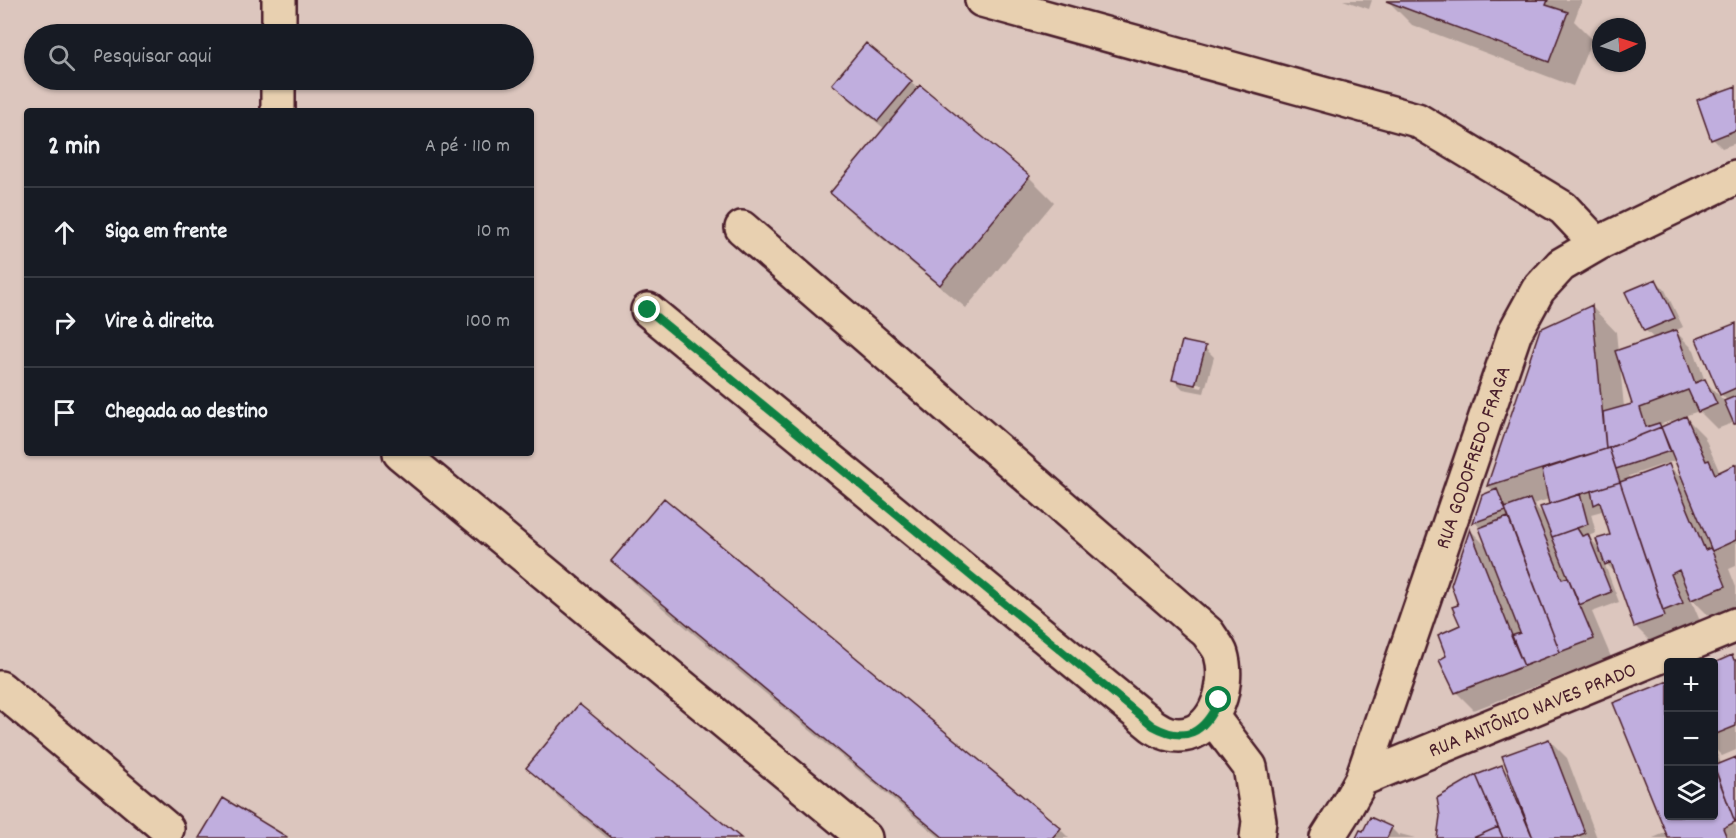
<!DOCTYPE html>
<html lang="pt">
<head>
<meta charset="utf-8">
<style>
	:root { --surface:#171b24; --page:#242831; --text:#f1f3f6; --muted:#9ea1a6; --line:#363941 }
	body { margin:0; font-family:Dekko,sans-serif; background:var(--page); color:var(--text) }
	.controls { position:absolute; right:18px; bottom:18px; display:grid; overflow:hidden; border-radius:6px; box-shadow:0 2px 4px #0004 }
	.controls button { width:54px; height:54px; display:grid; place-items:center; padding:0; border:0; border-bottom:2px solid var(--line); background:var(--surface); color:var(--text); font:30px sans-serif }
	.compass { position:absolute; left:1592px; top:18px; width:54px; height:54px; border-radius:50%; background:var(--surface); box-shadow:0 2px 4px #0004; rotate:86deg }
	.stop { position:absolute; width:18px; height:18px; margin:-14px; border:4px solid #0b8043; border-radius:50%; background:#fff }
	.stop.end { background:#0b8043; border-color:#fff; box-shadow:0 2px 6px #0008 }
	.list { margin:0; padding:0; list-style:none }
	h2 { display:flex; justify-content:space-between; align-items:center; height:78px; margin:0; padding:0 24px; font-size:26px }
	h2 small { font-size:20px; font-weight:400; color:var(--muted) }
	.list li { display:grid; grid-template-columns:39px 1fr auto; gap:18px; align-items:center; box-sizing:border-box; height:90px; padding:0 24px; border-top:2px solid var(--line) }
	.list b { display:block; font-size:22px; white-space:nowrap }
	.list em { font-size:20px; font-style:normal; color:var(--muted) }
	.icon { flex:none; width:33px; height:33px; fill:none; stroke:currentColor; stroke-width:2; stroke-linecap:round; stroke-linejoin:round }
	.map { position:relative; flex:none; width:1736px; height:838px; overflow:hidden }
	.search { position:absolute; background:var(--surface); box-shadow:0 2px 4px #0004; left:24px; top:24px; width:510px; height:66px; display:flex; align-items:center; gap:15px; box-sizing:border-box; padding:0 21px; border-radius:33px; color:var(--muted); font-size:22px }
	.panel { position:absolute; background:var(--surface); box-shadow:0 2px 4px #0004; left:24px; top:108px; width:510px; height:348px; border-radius:6px }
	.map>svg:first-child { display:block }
	.shadow { fill:#0003; fill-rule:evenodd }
	.building { fill:#c0aede; stroke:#4a1f2b; stroke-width:1.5 }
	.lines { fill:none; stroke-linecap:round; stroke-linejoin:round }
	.minor-casing { stroke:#4a1f2b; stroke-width:38 }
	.minor { stroke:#e8d0b0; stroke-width:33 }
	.route { stroke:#0b8043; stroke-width:8 }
	.labels { text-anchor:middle; stroke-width:4.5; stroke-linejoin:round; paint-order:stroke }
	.street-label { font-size:21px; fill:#4a1f2b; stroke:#e8d0b0 }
</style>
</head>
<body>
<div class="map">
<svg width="1736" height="838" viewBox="0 0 1736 838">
	<rect width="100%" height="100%" fill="#dcc6be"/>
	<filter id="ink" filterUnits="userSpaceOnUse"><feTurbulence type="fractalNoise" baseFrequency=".0167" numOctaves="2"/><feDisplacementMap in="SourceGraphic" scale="12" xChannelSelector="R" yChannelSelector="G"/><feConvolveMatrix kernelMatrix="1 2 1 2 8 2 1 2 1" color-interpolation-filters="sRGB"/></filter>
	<g filter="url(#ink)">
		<!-- shadow -->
		<path class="shadow" d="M1343 0H1372L1369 9Z
			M1387 0H1582L1574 21 1592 39 1573 86 1412 25Z
			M911 82 918 89 920 87 1029 177 1054 202 966 308 857 218 832 193 885 129 852 102 834 84Z
			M1736 87V143L1722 148 1713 139Z
			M1656 280 1665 290 1683 327 1675 331 1694 350 1705 381 1725 402 1728 401 1721 394 1736 325V424L1735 422 1717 429 1699 411 1684 416 1704 436 1720 473 1736 466V566L1729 569 1736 587V607L1710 617 1690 597 1700 621 1680 629 1682 634 1654 645 1636 627 1617 575 1603 560 1619 602 1592 612 1611 657 1474 710 1456 692 1462 626 1459 606 1471 531 1489 549 1480 528 1475 522 1494 492 1488 486 1541 330 1592 307 1616 332 1618 352 1655 339 1645 330ZM1620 366 1634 405 1624 407ZM1679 418 1680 420 1662 428 1659 425ZM1676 460 1686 483 1669 466 1631 480 1629 476ZM1549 499 1551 505 1545 517 1533 504ZM1602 511 1605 514 1612 536 1601 550 1588 536 1596 533 1591 514Z
			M1205 348 1214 357 1204 393 1183 389 1174 380ZM1183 381 1203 385 1202 388 1183 384Z
			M613 561 1060 829 1069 838H940L642 591Z
			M1732 657 1736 661V750L1722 756 1715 749 1721 764 1736 758V821L1730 816 1728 818 1736 826V838H1653L1667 832 1615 704 1668 683V816H1714V665Z
			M1549 740 1567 758 1597 838H1438L1442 816 1439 799 1477 777 1501 767 1511 777Z
			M528 768 739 838H607L558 797Z
			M1391 828 1399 836 1400 834 1415 838H1358Z"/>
		<!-- building -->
		<path class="building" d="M1548 0 1546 5 1568 12 1549 62 1386 1Z
			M866 43 912 81 878 121 832 84Z
			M920 85 1030 176 940 285 830 193Z
			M1736 86V130L1711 140 1697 100Z
			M1656 279 1675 318 1644 331 1625 292Z
			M1592 305 1606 449 1487 486 1540 329Z
			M1736 323V388L1720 395 1696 339Z
			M1676 330 1695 383 1705 379 1717 404 1698 412 1688 390 1640 408 1646 427 1659 423 1661 427 1606 449 1603 412 1632 404 1615 351Z
			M1182 341 1206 346 1195 385 1172 380Z
			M1736 396V424H1734L1724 401Z
			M1686 416 1706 461 1709 460 1715 474 1736 464V540L1712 551 1661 427Z
			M1661 427 1670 451 1616 469 1609 448Z
			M1609 448 1620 482 1549 504 1542 470Z
			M1669 464 1705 550 1710 548 1712 551 1726 586 1691 600 1679 570 1671 574 1683 603 1663 611 1620 482Z
			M1620 482 1665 616 1634 627 1611 562 1605 565 1596 539 1610 535 1600 502 1594 505 1591 491Z
			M1497 489 1506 511 1473 523 1482 495Z
			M1580 494 1588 524 1552 537 1540 507Z
			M664 498 1061 828 1052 838H944L611 561Z
			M1530 499 1562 579 1568 577 1594 639 1560 652 1505 508Z
			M1508 517 1560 652 1524 666 1511 636 1520 633 1479 528Z
			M1577 528 1582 536 1588 534 1611 592 1579 605 1552 537Z
			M1470 529 1524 666 1455 693 1439 660 1446 656 1438 635 1460 625 1452 607 1458 605 1451 585Z
			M1732 655 1734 660H1736V726L1714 735V663Z
			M1668 681V816H1714V767L1735 822 1723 828 1727 838H1668L1613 703Z
			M579 704 741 838H612L526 768Z
			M1549 739 1585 833 1573 838H1533L1502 756Z
			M1736 757V822H1735L1714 766Z
			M1502 765 1532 836 1533 838H1503L1476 775Z
			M1476 775 1498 827 1473 838H1437L1440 816 1437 798Z
			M223 798 287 837V838H199Z
			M1370 817 1392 827 1387 838H1356L1360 830 1363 831Z
			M1498 827 1503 838H1473Z"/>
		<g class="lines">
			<!-- minor casing -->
			<g class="minor-casing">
				<path id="minor" d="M982 0 1417 120 1563 208 1597 244
					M279 34V0
					M278 111V80
					M648 310 1153 726C1158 729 1164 733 1170 734 1213 743 1231 687 1221 654 1219 647 1212 640 1208 633L742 228
					M400 453 865 838
					M0 688 167 829
					M1212 717 1250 767 1259 821 1257 838
					M1362 779 1736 625
					M1327 838 1344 811 1362 779 1515 332 1538 290 1561 265 1597 244 1736 177"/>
			</g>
			<!-- minor -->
			<use href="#minor" class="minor"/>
		</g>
	</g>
	<g class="lines" filter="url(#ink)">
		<!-- route -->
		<path class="route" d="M648 310 1153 726C1186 744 1204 733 1219 700"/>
	</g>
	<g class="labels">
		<!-- street labels -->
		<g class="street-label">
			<text transform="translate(1472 457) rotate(-71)" y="7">RUA GODOFREDO FRAGA</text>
			<text transform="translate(1532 709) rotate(-22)" y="7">RUA ANTÔNIO NAVES PRADO</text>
		</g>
	</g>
</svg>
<div class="controls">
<button>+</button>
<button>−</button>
<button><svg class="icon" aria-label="layers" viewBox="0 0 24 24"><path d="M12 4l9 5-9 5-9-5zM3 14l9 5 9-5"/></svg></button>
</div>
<svg class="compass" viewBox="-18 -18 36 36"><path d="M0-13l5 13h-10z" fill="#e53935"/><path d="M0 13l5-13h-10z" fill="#9ea1a6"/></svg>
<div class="stop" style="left:1219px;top:700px"></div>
<div class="stop end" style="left:648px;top:310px"></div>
<div class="search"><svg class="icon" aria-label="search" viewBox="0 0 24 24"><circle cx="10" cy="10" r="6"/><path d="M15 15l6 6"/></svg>Pesquisar aqui</div>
<section class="panel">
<h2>2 min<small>A pé · 110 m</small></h2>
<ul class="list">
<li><svg class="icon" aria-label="ahead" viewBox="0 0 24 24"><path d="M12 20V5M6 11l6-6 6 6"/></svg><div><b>Siga em frente</b></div><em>10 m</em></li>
<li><svg class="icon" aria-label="right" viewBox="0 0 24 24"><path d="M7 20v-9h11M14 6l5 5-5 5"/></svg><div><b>Vire à direita</b></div><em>100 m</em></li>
<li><svg class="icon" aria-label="arrive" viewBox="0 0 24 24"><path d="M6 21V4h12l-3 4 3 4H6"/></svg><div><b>Chegada ao destino</b></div></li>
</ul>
</section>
</div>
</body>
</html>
